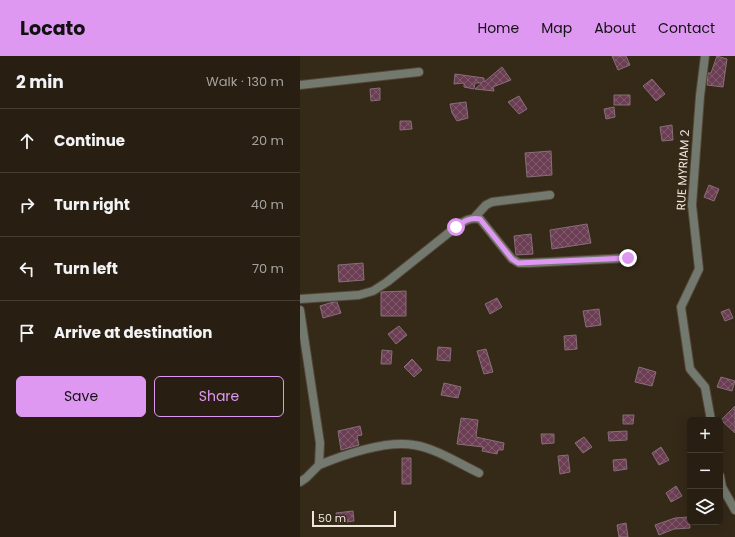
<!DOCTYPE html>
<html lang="en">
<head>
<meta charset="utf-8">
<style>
	:root { --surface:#281f12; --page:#342c20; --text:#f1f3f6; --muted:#a5a29f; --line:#443d32; --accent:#df98f1 }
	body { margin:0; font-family:Poppins,sans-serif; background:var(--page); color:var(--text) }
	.controls { position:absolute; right:12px; bottom:12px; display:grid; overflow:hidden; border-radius:6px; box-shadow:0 4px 16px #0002 }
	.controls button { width:36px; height:36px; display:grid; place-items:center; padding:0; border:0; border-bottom:1px solid var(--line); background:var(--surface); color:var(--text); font:20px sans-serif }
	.scale { position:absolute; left:12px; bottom:10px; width:84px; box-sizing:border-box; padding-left:4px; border:2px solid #ede6db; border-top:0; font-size:11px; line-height:14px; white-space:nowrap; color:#ede6db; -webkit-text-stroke:3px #352918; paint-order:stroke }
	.stop { position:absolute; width:12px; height:12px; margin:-9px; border:3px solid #df98f1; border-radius:50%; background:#fff }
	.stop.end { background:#df98f1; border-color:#fff; box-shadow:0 1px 4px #0008 }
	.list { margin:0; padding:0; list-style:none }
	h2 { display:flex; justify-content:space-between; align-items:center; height:52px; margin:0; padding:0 16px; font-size:17px }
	h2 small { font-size:13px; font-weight:400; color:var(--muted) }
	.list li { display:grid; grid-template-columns:26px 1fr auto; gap:12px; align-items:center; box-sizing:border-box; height:64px; padding:0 16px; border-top:1px solid var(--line) }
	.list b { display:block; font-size:15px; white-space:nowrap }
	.list em { font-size:13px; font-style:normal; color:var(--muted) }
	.actions { display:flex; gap:8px; padding:12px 16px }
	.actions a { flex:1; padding:9px 0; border:1px solid var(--accent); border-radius:6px; text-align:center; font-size:14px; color:var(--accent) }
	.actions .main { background:var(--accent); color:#111 }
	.icon { flex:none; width:22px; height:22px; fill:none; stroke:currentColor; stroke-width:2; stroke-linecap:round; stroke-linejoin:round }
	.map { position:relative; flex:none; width:435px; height:481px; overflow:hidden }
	header { display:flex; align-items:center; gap:24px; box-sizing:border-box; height:56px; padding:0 20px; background:var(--accent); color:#111 }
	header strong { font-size:19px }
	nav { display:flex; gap:22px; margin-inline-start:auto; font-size:14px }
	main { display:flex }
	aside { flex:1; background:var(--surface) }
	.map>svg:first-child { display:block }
	.building { fill:url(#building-cross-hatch); stroke:#876f79 }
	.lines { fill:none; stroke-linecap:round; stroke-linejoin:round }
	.minor-casing { stroke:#524737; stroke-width:10 }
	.minor { stroke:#747970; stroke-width:8 }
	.route { stroke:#df98f1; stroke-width:5 }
	.labels { text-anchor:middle; stroke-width:3.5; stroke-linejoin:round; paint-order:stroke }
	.street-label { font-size:12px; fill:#ede6db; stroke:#352918 }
</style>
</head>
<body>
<header>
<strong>Locato</strong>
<nav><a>Home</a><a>Map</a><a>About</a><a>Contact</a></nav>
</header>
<main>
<aside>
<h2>2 min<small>Walk · 130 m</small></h2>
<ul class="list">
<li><svg class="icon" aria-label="ahead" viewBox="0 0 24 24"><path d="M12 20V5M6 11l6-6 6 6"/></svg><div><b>Continue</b></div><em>20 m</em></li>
<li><svg class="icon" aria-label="right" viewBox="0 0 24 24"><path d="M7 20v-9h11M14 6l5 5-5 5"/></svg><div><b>Turn right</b></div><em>40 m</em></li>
<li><svg class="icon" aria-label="left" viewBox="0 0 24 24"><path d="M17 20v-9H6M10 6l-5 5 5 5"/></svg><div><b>Turn left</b></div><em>70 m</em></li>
<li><svg class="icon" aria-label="arrive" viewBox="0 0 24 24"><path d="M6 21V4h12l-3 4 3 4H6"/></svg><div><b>Arrive at destination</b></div></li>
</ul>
<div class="actions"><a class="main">Save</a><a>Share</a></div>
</aside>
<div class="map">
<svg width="435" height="481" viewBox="0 0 435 481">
	<defs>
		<pattern id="building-cross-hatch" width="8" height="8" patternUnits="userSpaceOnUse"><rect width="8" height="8" fill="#6c3e53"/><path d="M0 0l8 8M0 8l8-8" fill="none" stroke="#815a6b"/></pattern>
	</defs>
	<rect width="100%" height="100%" fill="#352918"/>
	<!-- building -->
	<path class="building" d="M312 0H326L330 9 318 14Z
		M417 0 427 3 423 31 407 29 408 17H411Z
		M202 11 211 24 193 31 194 35 175 33 182 27H175L174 33 164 31V27L154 28 155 18 184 22V26Z
		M352 23 365 38 356 45 343 30Z
		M80 32V44L71 45 70 33Z
		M314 39H330V49H314Z
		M219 40 227 53 219 58 208 46Z
		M166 46 168 62 157 65 152 57 150 48Z
		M314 51 315 61 306 63 304 53Z
		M100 65H111L112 73 100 74Z
		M372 69 373 84 362 85 360 71Z
		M251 95 252 119 227 121 225 97Z
		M409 129 419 133 414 145 404 141Z
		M287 168 291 187 252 193 250 174Z
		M231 178 233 198 216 199 214 180Z
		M63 207 64 224 39 226 38 209Z
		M106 235V260H81V236Z
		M197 242 202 251 190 258 185 248Z
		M33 246H37L41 257 23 262 20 250Z
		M299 253 301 269 286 271 283 255Z
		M429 253 433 262 425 265 421 256Z
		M99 270 107 279 96 288 88 278Z
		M276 279 277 293 265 294 264 280Z
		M138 291 151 292 150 305 137 304Z
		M186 293 193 316 184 318 177 295Z
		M82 294 92 295 91 308H81Z
		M112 303 122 314 114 321 104 311Z
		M339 311 356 316 352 330 335 326Z
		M421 321 435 325 432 335 417 331Z
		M144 327 161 331 158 342 141 339Z
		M435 350V377L421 364Z
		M323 359H334L333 368H323Z
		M161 362 178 364 176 381 204 387 203 394H198L197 398 182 395 183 391 157 388Z
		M60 370 62 379 57 380 59 389 41 394 38 375Z
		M327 375V384L309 385 308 376Z
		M241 378H254V387L242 388Z
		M284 381 292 391 283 397 275 387Z
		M361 391 369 404 359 409 352 397Z
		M268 399 270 416 260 418 258 400Z
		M102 402H111V428H102Z
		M326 403 327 413 314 415 313 404Z
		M376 430 382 440 371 446 366 437Z
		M53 455 54 465 38 467 36 457Z
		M389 461 390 472 374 473 359 479 355 469 375 462Z
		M326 467 328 481H319L317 469Z"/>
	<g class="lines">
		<!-- minor casing -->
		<g class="minor-casing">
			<path id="minor" d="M405 0 400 40 392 149 399 213 381 251 390 313 405 331 411 364
				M0 29 119 16
				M174 162 186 149 192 146 250 139
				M0 243 59 239 73 235 87 226 156 171C164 165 170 161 180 163L212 203 219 207H229L328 202
				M0 254 20 387 19 409 6 422 0 426
				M19 409C46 398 85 384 114 389 135 392 160 408 179 417
				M420 420 422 431 435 454"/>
		</g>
		<!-- minor -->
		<use href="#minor" class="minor"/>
	</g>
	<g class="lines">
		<!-- route -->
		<path class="route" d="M156 171C164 165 170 161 180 163L212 203 218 207 328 202"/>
	</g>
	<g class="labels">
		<!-- street labels -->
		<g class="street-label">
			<text transform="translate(383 114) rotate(-87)" y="4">RUE MYRIAM 2</text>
		</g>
	</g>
</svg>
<div class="controls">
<button>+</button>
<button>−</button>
<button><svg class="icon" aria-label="layers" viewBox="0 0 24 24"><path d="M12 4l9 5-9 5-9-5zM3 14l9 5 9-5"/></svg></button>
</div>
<div class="scale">50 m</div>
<div class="stop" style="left:156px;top:171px"></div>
<div class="stop end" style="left:328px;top:202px"></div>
</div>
</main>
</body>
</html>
